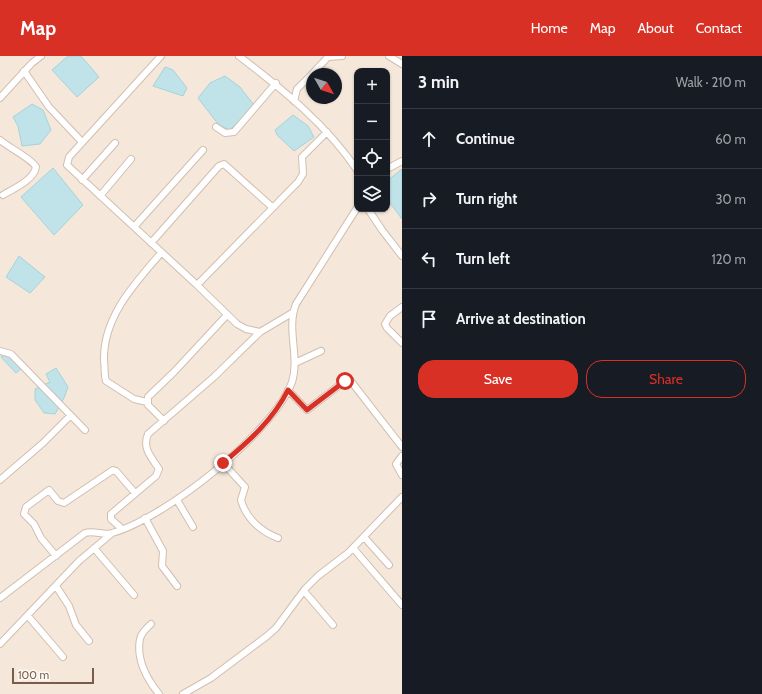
<!DOCTYPE html>
<html lang="en">
<head>
<meta charset="utf-8">
<style>
	:root { --surface:#171b24; --page:#20242c; --text:#f1f3f6; --muted:#9ea1a6; --line:#363941; --accent:#d93025 }
	body { margin:0; font-family:Cabin,sans-serif; background:var(--page); color:var(--text) }
	.controls { position:absolute; right:12px; top:12px; display:grid; overflow:hidden; border-radius:8px; box-shadow:0 1px 3px #0004 }
	.controls button { width:36px; height:36px; display:grid; place-items:center; padding:0; border:0; border-bottom:1px solid var(--line); background:var(--surface); color:var(--text); font:20px sans-serif }
	.compass { position:absolute; left:306px; top:12px; width:36px; height:36px; border-radius:50%; background:var(--surface); box-shadow:0 1px 3px #0004; rotate:129deg }
	.scale { position:absolute; left:12px; bottom:10px; width:82px; box-sizing:border-box; padding-left:4px; border:2px solid #7a5c4d; border-top:0; font-size:11px; line-height:14px; white-space:nowrap; color:#7a5c4d; -webkit-text-stroke:3px #fffaf3; paint-order:stroke }
	.stop { position:absolute; width:12px; height:12px; margin:-9px; border:3px solid #d93025; border-radius:50%; background:#fff }
	.stop.end { background:#d93025; border-color:#fff; box-shadow:0 1px 4px #0008 }
	.list { margin:0; padding:0; list-style:none }
	h2 { display:flex; justify-content:space-between; align-items:center; height:52px; margin:0; padding:0 16px; font-size:17px }
	h2 small { font-size:13px; font-weight:400; color:var(--muted) }
	.list li { display:grid; grid-template-columns:26px 1fr auto; gap:12px; align-items:center; box-sizing:border-box; height:60px; padding:0 16px; border-top:1px solid var(--line) }
	.list b { display:block; font-size:15px; white-space:nowrap }
	.list em { font-size:13px; font-style:normal; color:var(--muted) }
	.actions { display:flex; gap:8px; padding:12px 16px }
	.actions a { flex:1; padding:9px 0; border:1px solid var(--accent); border-radius:16px; text-align:center; font-size:14px; color:var(--accent) }
	.actions .main { background:var(--accent); color:#fff }
	.icon { flex:none; width:22px; height:22px; fill:none; stroke:currentColor; stroke-width:2; stroke-linecap:round; stroke-linejoin:round }
	.map { position:relative; flex:none; width:402px; height:638px; overflow:hidden }
	header { display:flex; align-items:center; gap:24px; box-sizing:border-box; height:56px; padding:0 20px; background:var(--accent); color:#fff }
	header strong { font-size:19px }
	nav { display:flex; gap:22px; margin-inline-start:auto; font-size:14px }
	main { display:flex }
	aside { flex:1; background:var(--surface) }
	.map>svg:first-child { display:block }
	.residential { fill:#f5e8da; fill-rule:evenodd }
	.water { fill:#bfe3e8; stroke:#a5d3da }
	.lines { fill:none; stroke-linecap:round; stroke-linejoin:round }
	.minor-casing { stroke:#d1beb0; stroke-width:8 }
	.minor { stroke:#fff; stroke-width:6 }
	.route { stroke:#d93025; stroke-width:5 }
</style>
</head>
<body>
<header>
<strong>Map</strong>
<nav><a>Home</a><a>Map</a><a>About</a><a>Contact</a></nav>
</header>
<main>
<div class="map">
<svg width="402" height="638" viewBox="0 0 402 638">
	<rect width="100%" height="100%" fill="#fdf6ec"/>
	<!-- residential -->
	<path class="residential" d="M0 0H402V638H0ZM357 15H387V153H357ZM312 18H336V42H312Z"/>
	<!-- water -->
	<path class="water" d="M68 0H81L99 21 77 41 52 14Z
		M165 11 173 14 187 32 183 40 153 30Z
		M225 20 240 31 254 49 244 62 229 74 218 68 198 42 210 27Z
		M32 48 43 54 51 74 40 88 22 90 18 70 13 61Z
		M293 59 308 70 314 81 294 95 277 79 275 74Z
		M53 112 83 149 54 179 21 141Z
		M402 113V163L387 143V125Z
		M19 200 45 221 30 237 6 221Z
		M9 296 22 312 16 317 1 301Z
		M56 312 68 331 64 342 55 358 44 357 35 344V333L50 326 46 318Z"/>
	<g class="lines">
		<!-- minor casing -->
		<g class="minor-casing">
			<path id="minor" d="M161 0 69 101 67 109 197 229 237 268 246 273 260 276 292 257
				M239 0C282 33 326 68 357 114
				M389 0 402 8
				M328 1 342 0
				M24 15 49 51 82 86
				M312 18 329 0
				M0 42 32 7 41 0
				M294 45 297 33 312 18
				M216 71 225 77 234 76 276 27
				M0 84C9 92 31 102 36 111 34 124 13 133 3 139
				M387 113 402 105
				M82 124 115 87
				M100 140 131 103
				M368 153 382 174 402 200
				M134 171 203 94
				M151 187 219 110 224 108 272 151
				M197 229 298 126 303 118 302 101 327 76
				M402 251 390 260 385 268 387 272 402 287
				M0 295 11 298 85 374
				M295 307 321 295
				M288 334 307 354 345 325 350 324 402 391
				M147 346 134 343 106 325C104 319 105 311 104 304 103 261 135 227 161 197
				M164 365 148 349V341L174 316 227 259
				M402 400 396 408 402 419
				M223 407 245 431 241 444C246 463 262 476 278 482
				M0 424 43 387 70 360
				M177 444 193 471
				M145 462 163 495 162 510 177 530
				M122 473 111 463V458L156 420 159 413C151 401 142 392 148 378L214 321 260 276
				M364 481 389 509
				M94 492 134 539
				M353 492 402 549
				M56 500 41 482 34 468 24 458 26 451 49 434 58 445 64 447 113 414 116 415 135 437
				M56 530 69 550 76 569 89 585
				M304 535 333 569
				M0 542 85 477C95 474 103 480 112 477 164 463 274 376 292 326 300 300 286 273 296 248L357 152
				M28 560 63 601
				M151 568C147 572 141 577 140 583 136 604 146 622 159 638
				M0 588 79 505 111 478
				M183 638 211 622 267 580 276 572 305 533 318 520 348 497 402 441"/>
		</g>
		<!-- minor -->
		<use href="#minor" class="minor"/>
	</g>
	<g class="lines">
		<!-- route -->
		<path class="route" d="M223 407C248 386 273 364 288 334L307 354 345 325"/>
	</g>
</svg>
<div class="controls">
<button>+</button>
<button>−</button>
<button><svg class="icon" aria-label="locate" viewBox="0 0 24 24"><circle cx="12" cy="12" r="6"/><path d="M12 2v4M12 18v4M2 12h4M18 12h4"/></svg></button>
<button><svg class="icon" aria-label="layers" viewBox="0 0 24 24"><path d="M12 4l9 5-9 5-9-5zM3 14l9 5 9-5"/></svg></button>
</div>
<svg class="compass" viewBox="-18 -18 36 36"><path d="M0-13l5 13h-10z" fill="#e53935"/><path d="M0 13l5-13h-10z" fill="#9ea1a6"/></svg>
<div class="scale">100 m</div>
<div class="stop" style="left:345px;top:325px"></div>
<div class="stop end" style="left:223px;top:407px"></div>
</div>
<aside>
<h2>3 min<small>Walk · 210 m</small></h2>
<ul class="list">
<li><svg class="icon" aria-label="ahead" viewBox="0 0 24 24"><path d="M12 20V5M6 11l6-6 6 6"/></svg><div><b>Continue</b></div><em>60 m</em></li>
<li><svg class="icon" aria-label="right" viewBox="0 0 24 24"><path d="M7 20v-9h11M14 6l5 5-5 5"/></svg><div><b>Turn right</b></div><em>30 m</em></li>
<li><svg class="icon" aria-label="left" viewBox="0 0 24 24"><path d="M17 20v-9H6M10 6l-5 5 5 5"/></svg><div><b>Turn left</b></div><em>120 m</em></li>
<li><svg class="icon" aria-label="arrive" viewBox="0 0 24 24"><path d="M6 21V4h12l-3 4 3 4H6"/></svg><div><b>Arrive at destination</b></div></li>
</ul>
<div class="actions"><a class="main">Save</a><a>Share</a></div>
</aside>
</main>
</body>
</html>
